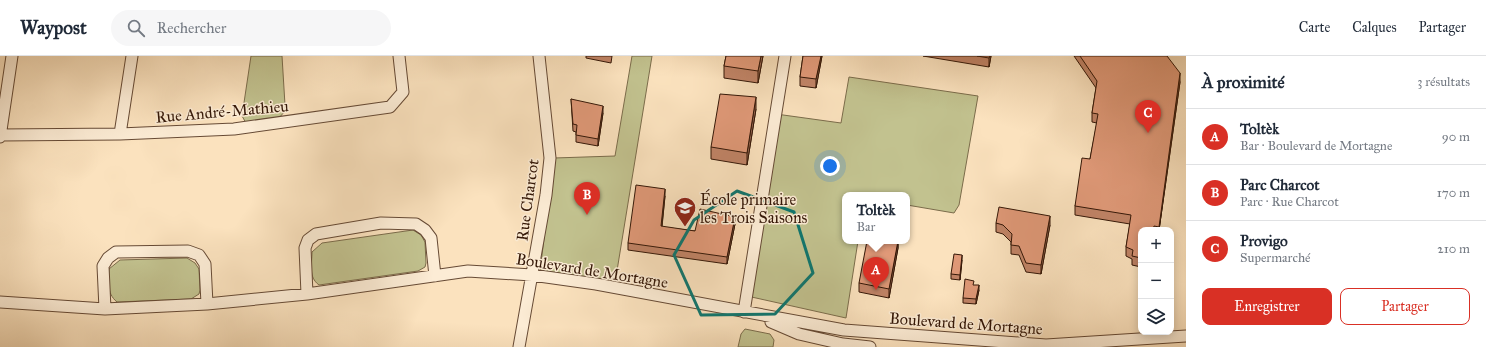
<!DOCTYPE html>
<html lang="fr">
<head>
<meta charset="utf-8">
<style>
	:root { --surface:#fff; --page:#f6f6f7; --text:#1f2937; --muted:#747a83; --line:#e0e1e3; --accent:#d93025 }
	body { margin:0; font-family:"IM FELL Great Primer",serif; background:var(--page); color:var(--text) }
	.controls { position:absolute; right:12px; bottom:12px; display:grid; overflow:hidden; border-radius:8px; box-shadow:0 2px 10px #0003 }
	.controls button { width:36px; height:36px; display:grid; place-items:center; padding:0; border:0; border-bottom:1px solid var(--line); background:var(--surface); color:var(--text); font:20px sans-serif }
	.you { position:absolute; left:830px; top:110px; width:14px; height:14px; margin:-10px; border:3px solid #fff; border-radius:50%; background:#1a73e8; box-shadow:0 0 0 6px #1a73e833 }
	.badge { display:grid; place-items:center; width:26px; height:26px; border-radius:50%; background:var(--accent); color:#fff; font-size:13px; font-weight:700 }
	.pin { position:absolute; translate:-50% -33px; filter:drop-shadow(0 1px 2px #0008) }
	.pin::after { content:''; position:absolute; top:21px; width:14px; height:12px; background:inherit; clip-path:polygon(0 0,100% 0,50% 100%) }
	.popup { position:absolute; left:842px; top:136px; width:68px; height:52px; box-sizing:border-box; display:grid; place-content:center; border-radius:8px; background:var(--surface); filter:drop-shadow(0 1px 3px #0005); font-size:13px; white-space:nowrap; color:var(--muted) }
	.popup b { font-size:15px; color:var(--text) }
	.popup::after { content:''; position:absolute; left:50%; top:100%; margin-left:-8px; border:8px solid transparent; border-top-color:var(--surface) }
	.list { margin:0; padding:0; list-style:none }
	h2 { display:flex; justify-content:space-between; align-items:center; height:52px; margin:0; padding:0 16px; font-size:17px }
	h2 small { font-size:13px; font-weight:400; color:var(--muted) }
	.list li { display:grid; grid-template-columns:26px 1fr auto; gap:12px; align-items:center; box-sizing:border-box; height:56px; padding:0 16px; border-top:1px solid var(--line) }
	.list b { display:block; font-size:15px; white-space:nowrap }
	.list p { margin:0; font-size:13px; white-space:nowrap; color:var(--muted) }
	.list em { font-size:13px; font-style:normal; color:var(--muted) }
	.actions { display:flex; gap:8px; padding:12px 16px }
	.actions a { flex:1; padding:9px 0; border:1px solid var(--accent); border-radius:8px; text-align:center; font-size:14px; color:var(--accent) }
	.actions .main { background:var(--accent); color:#fff }
	.icon { flex:none; width:22px; height:22px; fill:none; stroke:currentColor; stroke-width:2; stroke-linecap:round; stroke-linejoin:round }
	.map { position:relative; flex:none; width:1186px; height:291px; overflow:hidden }
	header { display:flex; align-items:center; gap:24px; box-sizing:border-box; height:56px; padding:0 20px; background:var(--surface); border-bottom:1px solid var(--line) }
	header strong { font-size:19px }
	nav { display:flex; gap:22px; margin-inline-start:auto; font-size:14px }
	.search { width:280px; height:36px; background:var(--page); display:flex; align-items:center; gap:10px; box-sizing:border-box; padding:0 14px; border-radius:22px; color:var(--muted); font-size:15px }
	main { display:flex }
	aside { flex:1; background:var(--surface) }
	.map>svg:first-child { display:block }
	.green { fill:#c2c28f; stroke:#7b6c4b }
	.lines { fill:none; stroke-linecap:round; stroke-linejoin:round }
	.minor-casing { stroke:#664a35; stroke-width:13 }
	.minor { stroke:#fcecd5; stroke-width:11 }
	.wall { fill:#c18467; stroke:#341707 }
	.shaded-wall { fill:#9d6b54; stroke:#341707 }
	.building { fill:#e09978; stroke:#341707 }
	.marked { fill:none; stroke:#0f766e; stroke-width:3; stroke-linejoin:round }
	.labels { text-anchor:middle; stroke-width:3; stroke-linejoin:round; paint-order:stroke }
	.street-label { font-size:16px; fill:#341707; stroke:#fcecd5 }
	.poi-label { font-size:16px; fill:#341707; stroke:#fcecd5; text-anchor:start }
</style>
</head>
<body>
<header>
<strong>Waypost</strong>
<div class="search"><svg class="icon" aria-label="search" viewBox="0 0 24 24"><circle cx="10" cy="10" r="6"/><path d="M15 15l6 6"/></svg>Rechercher</div>
<nav><a>Carte</a><a>Calques</a><a>Partager</a></nav>
</header>
<main>
<div class="map">
<svg width="1186" height="291" viewBox="0 0 1186 291">
	<rect width="100%" height="100%" fill="#fbe2be"/>
	<filter id="stains"><feTurbulence type="fractalNoise" baseFrequency=".005" numOctaves="4"/><feColorMatrix values="0 0 0 0 .2 0 0 0 0 .09 0 0 0 0 .02 0 0 0 .5 -.17"/></filter>
	<radialGradient id="worn" r=".72"><stop offset=".6" stop-color="#630" stop-opacity="0"/><stop offset="1" stop-color="#630" stop-opacity=".3"/></radialGradient>
	<!-- green -->
	<path class="green" d="M251 0H282L285 49V55L279 62 246 67 242 60Z
		M632 0H652L615 227 540 215 554 102 615 100Z
		M849 21 978 40 959 149 954 157 907 149V139H845V185H858L846 262 747 240 776 58 841 67Z
		M413 174 421 179 425 186 426 207 425 211 418 215 319 229C308 221 312 208 312 196L322 187Z
		M187 202 195 207 199 213 200 234 199 238 191 243 117 246C106 237 109 225 109 213L120 204Z
		M745 273 770 278 774 284 773 291H738L741 278Z"/>
	<g class="lines">
		<!-- minor casing -->
		<g class="minor-casing">
			<path id="minor" d="M120 78 132 0
				M0 79 120 78 234 73 390 51 403 36 399 0
				M0 81 12 0
				M307 238 305 192 308 184 316 178 381 167 416 168 425 174 431 182 435 220
				M0 246 105 253 207 248 307 238 468 215 532 219 596 228 844 274 1046 289 1186 280
				M105 253 103 210 108 202 116 196 188 195 199 199 205 208 207 248
				M744 256 785 0
				M771 266 799 278 843 288 870 291
				M519 291 546 139 550 102 539 0"/>
		</g>
		<!-- minor -->
		<use href="#minor" class="minor"/>
	</g>
	<!-- wall -->
	<path class="wall" d="M586 0H612L611 7 586 2Z
		M726 0H763L758 27 724 22V10Z
		M803 0H822L816 32 800 30V21Z
		M923 0H991L989 11Z
		M1074 0H1167L1180 26 1159 174H1141V211L1132 209V203L1126 200V191L1130 168 1075 159V150L1090 103 1097 67 1092 66V57L1096 32Z
		M571 43 603 57 598 90 576 86V76L573 75Z
		M756 53 747 109 711 103V91Z
		M665 140 662 171 695 175 735 168 727 208 628 194V187Z
		M996 167 1050 169 1041 218 1026 216 1019 199 1011 198V186L1003 178 996 176Z
		M898 185V192L889 242 859 236V227Z
		M962 204 960 224 951 223V218Z
		M974 229 979 234 976 248 963 247V242Z"/>
	<!-- shaded-wall -->
	<path class="shaded-wall" d="M761 0H763L758 27V15Z
		M821 0H822L816 32V23Z
		M990 0H991L989 11V2Z
		M1180 17V26L1159 174Z
		M756 41V53L747 109V97Z
		M603 50V57L598 90V83Z
		M665 133V140L661 178V170Z
		M1050 160V169L1041 218V209Z
		M735 161V168L727 208V201Z
		M898 185V192L889 242V233Z
		M962 199V204L960 224V219Z
		M979 229V234L976 248V243Z"/>
	<!-- building -->
	<path class="building" d="M726 0H761L758 15 724 10Z
		M803 0H821L816 23 800 21Z
		M977 0H990L989 2Z
		M1080 0H1167L1180 17 1159 171 1154 170 1153 174H1141V202L1132 200 1133 194 1126 191 1131 159 1075 150 1082 102 1090 103 1098 58 1092 57 1097 25Z
		M720 38 756 41 747 97 711 91Z
		M571 43 603 50 598 83 576 79 577 69 573 68Z
		M636 129 665 133 661 170 695 175 700 153 735 161 727 201 628 187Z
		M999 151 1050 160 1041 209 1026 207 1019 190 1011 189 1012 178 1003 169 996 167Z
		M867 185H898L889 233 859 227Z
		M954 198 962 199 960 219 951 218Z
		M965 223 974 225 973 229H979L976 243 963 242Z"/>
	<!-- marked area -->
	<path class="marked" d="M737 135 794 156 813 217 775 258 701 259 674 199 694 164Z"/>
	<!-- icons -->
	<defs>
		<g id="school-pin" transform="scale(1.15)"><path d="M0 17L-7.5 6A9.5 9.5 0 1 1 7.5 6Z" fill="#8f2418" stroke="#fcecd5"/><path d="M0-5L7-2L0 1L-7-2ZM-4 1L0 2.5L4 1V4Q0 6-4 4Z" fill="#fff"/></g>
	</defs>
	<g fill-rule="evenodd">
		<use href="#school-pin" x="685" y="152"/>
	</g>
	<g class="labels">
		<!-- street labels -->
		<g class="street-label">
			<text transform="translate(222 55) rotate(-5)" y="6">Rue André-Mathieu</text>
			<text transform="translate(527 144) rotate(-82)" y="6">Rue Charcot</text>
			<text transform="translate(592 214) rotate(9)" y="6">Boulevard de Mortagne</text>
			<text transform="translate(966 267) rotate(4)" y="6">Boulevard de Mortagne</text>
		</g>
		<!-- poi labels -->
		<g class="poi-label">
			<text x="700" y="149">École primaire<tspan x="700" dy="18">les Trois Saisons</tspan></text>
		</g>
	</g>
	<rect width="100%" height="100%" filter="url(#stains)"/>
	<rect width="100%" height="100%" fill="url(#worn)"/>
</svg>
<div class="controls">
<button>+</button>
<button>−</button>
<button><svg class="icon" aria-label="layers" viewBox="0 0 24 24"><path d="M12 4l9 5-9 5-9-5zM3 14l9 5 9-5"/></svg></button>
</div>
<div class="you"></div>
<div class="pin badge" style="left:876px;top:234px">A</div>
<div class="popup"><b>Toltèk</b>Bar</div>
<div class="pin badge" style="left:587px;top:159px">B</div>
<div class="pin badge" style="left:1148px;top:77px">C</div>
</div>
<aside>
<h2>À proximité<small>3 résultats</small></h2>
<ul class="list">
<li><span class="badge">A</span><div><b>Toltèk</b><p>Bar · Boulevard de Mortagne</p></div><em>90 m</em></li>
<li><span class="badge">B</span><div><b>Parc Charcot</b><p>Parc · Rue Charcot</p></div><em>170 m</em></li>
<li><span class="badge">C</span><div><b>Provigo</b><p>Supermarché</p></div><em>210 m</em></li>
</ul>
<div class="actions"><a class="main">Enregistrer</a><a>Partager</a></div>
</aside>
</main>
</body>
</html>
